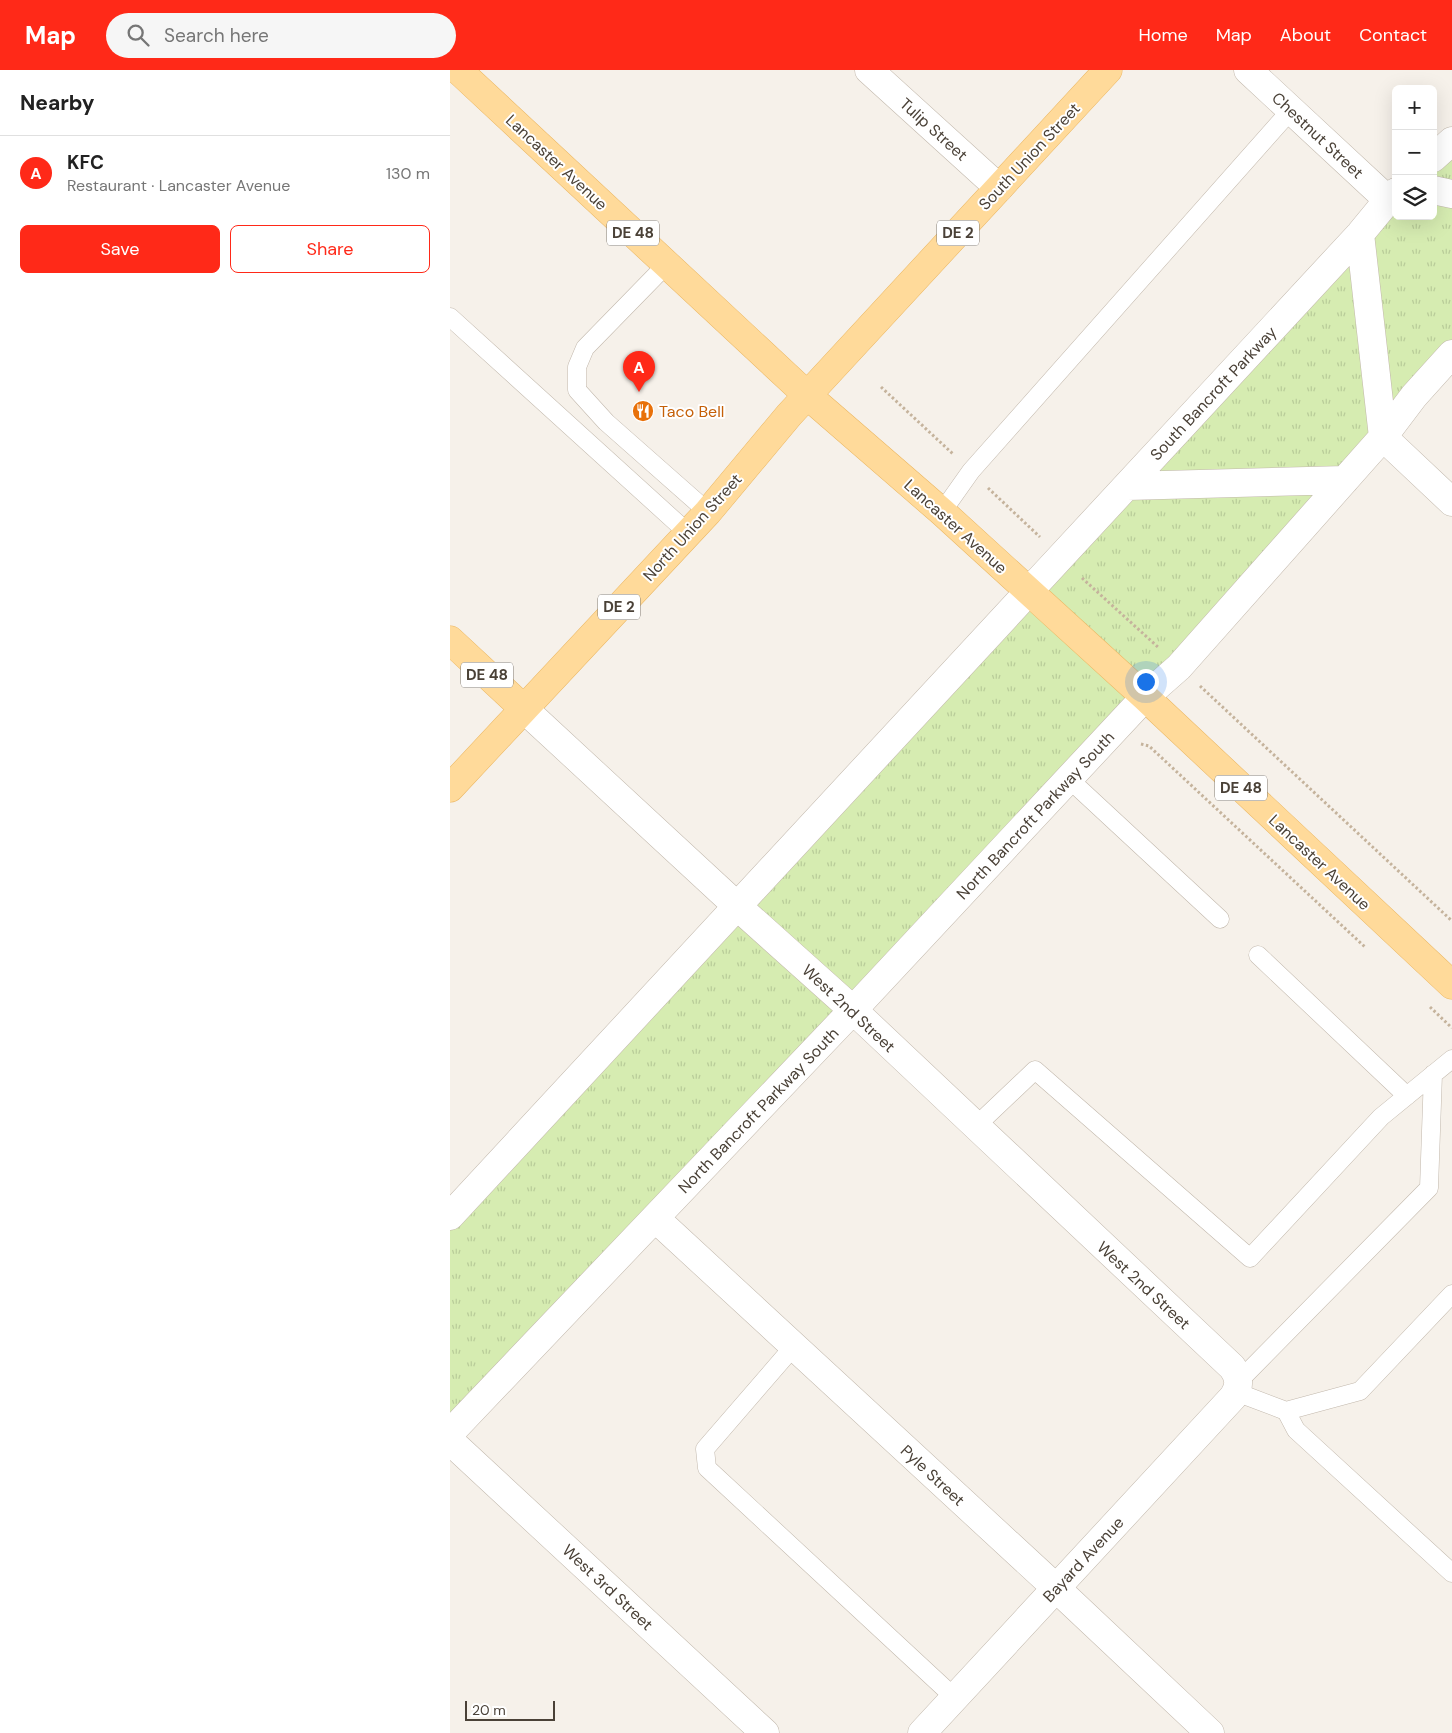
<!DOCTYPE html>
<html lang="en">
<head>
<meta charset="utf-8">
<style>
	:root { --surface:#fff; --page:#f6f6f6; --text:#222; --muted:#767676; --line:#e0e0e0; --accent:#ff2918 }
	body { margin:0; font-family:"DM Sans",sans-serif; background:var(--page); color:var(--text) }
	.controls { position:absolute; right:15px; top:15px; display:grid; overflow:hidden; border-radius:8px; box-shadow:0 5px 20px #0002 }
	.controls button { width:45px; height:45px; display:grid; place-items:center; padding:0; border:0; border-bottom:1px solid var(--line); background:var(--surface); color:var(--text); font:25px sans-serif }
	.scale { position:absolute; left:15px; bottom:12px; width:90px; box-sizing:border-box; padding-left:5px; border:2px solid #4a4137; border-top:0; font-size:14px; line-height:18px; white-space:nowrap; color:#4a4137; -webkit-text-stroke:4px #fff; paint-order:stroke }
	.you { position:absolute; left:695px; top:611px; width:18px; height:18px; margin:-12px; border:4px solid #fff; border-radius:50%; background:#1a73e8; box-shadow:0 0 0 8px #1a73e833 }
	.badge { display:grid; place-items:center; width:32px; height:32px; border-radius:50%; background:var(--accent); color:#fff; font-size:16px; font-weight:700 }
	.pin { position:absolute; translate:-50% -41px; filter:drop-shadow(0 1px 2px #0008) }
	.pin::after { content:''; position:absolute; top:26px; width:18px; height:15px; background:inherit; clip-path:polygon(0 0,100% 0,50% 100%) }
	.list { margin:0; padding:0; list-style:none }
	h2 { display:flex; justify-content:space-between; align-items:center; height:65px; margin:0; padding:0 20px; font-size:21px }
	h2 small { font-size:16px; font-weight:400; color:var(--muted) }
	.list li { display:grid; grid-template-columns:32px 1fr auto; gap:15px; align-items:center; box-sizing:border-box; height:75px; padding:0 20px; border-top:1px solid var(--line) }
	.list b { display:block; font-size:19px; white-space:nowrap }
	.list p { margin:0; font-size:16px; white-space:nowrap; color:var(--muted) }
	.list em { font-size:16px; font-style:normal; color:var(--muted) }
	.actions { display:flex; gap:10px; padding:15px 20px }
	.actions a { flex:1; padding:11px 0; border:1px solid var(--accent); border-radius:8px; text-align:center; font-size:18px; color:var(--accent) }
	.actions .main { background:var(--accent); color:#fff }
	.icon { flex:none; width:28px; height:28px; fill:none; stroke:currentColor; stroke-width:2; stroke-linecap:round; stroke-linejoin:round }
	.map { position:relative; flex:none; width:1002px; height:1663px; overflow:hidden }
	header { display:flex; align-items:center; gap:30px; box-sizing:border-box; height:70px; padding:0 25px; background:var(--accent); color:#fff }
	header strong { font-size:24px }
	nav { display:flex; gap:28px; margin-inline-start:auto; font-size:18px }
	.search { width:350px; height:45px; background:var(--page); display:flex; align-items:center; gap:12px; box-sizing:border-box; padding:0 18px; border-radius:28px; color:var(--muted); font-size:19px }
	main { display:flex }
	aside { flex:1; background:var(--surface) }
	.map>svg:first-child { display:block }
	.grass { fill:url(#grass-tufts) }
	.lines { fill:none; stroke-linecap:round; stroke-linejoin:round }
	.lane-casing { stroke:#c2b8ac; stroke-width:19 }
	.street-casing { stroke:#c2b8ac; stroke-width:29 }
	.primary-casing { stroke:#ebb763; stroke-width:29 }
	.path { stroke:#c5b39c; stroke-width:3; stroke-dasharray:2.5 2.5; stroke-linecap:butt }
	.lane { stroke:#fff; stroke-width:18 }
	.street { stroke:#fff; stroke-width:28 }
	.primary { stroke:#ffda9a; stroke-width:28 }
	.labels { text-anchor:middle; stroke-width:4; stroke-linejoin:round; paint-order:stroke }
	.shield { fill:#fff; stroke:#807a73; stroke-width:1 }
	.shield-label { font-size:15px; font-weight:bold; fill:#4a4137 }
	.street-label { font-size:16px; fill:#4a4137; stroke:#fff }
	.food-label { font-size:16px; fill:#c56008; stroke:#fff; text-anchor:start }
</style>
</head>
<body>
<header>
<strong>Map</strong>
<div class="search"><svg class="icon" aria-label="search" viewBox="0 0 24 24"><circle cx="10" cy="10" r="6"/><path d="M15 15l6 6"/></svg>Search here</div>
<nav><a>Home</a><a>Map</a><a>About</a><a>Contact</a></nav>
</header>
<main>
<aside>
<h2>Nearby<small></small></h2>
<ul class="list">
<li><span class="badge">A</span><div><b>KFC</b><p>Restaurant · Lancaster Avenue</p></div><em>130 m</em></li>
</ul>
<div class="actions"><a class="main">Save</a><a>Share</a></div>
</aside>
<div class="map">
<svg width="1002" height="1663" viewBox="0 0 1002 1663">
	<defs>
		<pattern id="grass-tufts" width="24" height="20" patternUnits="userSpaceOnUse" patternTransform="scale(1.25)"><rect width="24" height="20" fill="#d6ecb1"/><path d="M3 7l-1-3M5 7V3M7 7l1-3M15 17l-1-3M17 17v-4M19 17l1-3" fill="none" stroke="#b9cc99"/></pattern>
	</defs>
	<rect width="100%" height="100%" fill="#f6f1ea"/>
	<!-- grass -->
	<path class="grass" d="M1002 71V284L0 1363V1146L946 122V146H983V88Z"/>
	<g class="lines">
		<!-- lane casing -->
		<g class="lane-casing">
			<path id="lane" d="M217 194 135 278 127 297V320L156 352 258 442
				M0 247 238 463
				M492 442 521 401 841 40
				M619 709 770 849
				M808 885 957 1026
				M526 1056 585 1000 800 1188 931 1047 1002 989
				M344 1276 255 1379 257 1398 505 1628
				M788 1312 979 1118 983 1004
				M786 1322 836 1341 910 1321 1002 1224
				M836 1341 846 1360 1002 1503"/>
		</g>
		<!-- street casing -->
		<g class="street-casing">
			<path id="street" d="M419 0 549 118
				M798 0 938 130
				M983 88 1002 71
				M983 120 1002 124
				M910 164 933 367 1002 432
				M677 416 895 410
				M74 639 287 836 403 940 782 1297C790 1308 790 1316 783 1327L472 1663
				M0 1146 910 164 938 130 946 122
				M205 1148 606 1518 760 1663
				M0 1363 403 940 695 627 729 597 933 367 964 326 1002 284
				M0 1371 315 1663"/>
		</g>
		<!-- primary casing -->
		<g class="primary-casing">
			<path id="primary" d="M8 0 357 325 492 442 695 627 1002 915
				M0 570 74 639
				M0 718 258 442 339 345 658 0"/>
		</g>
		<!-- path -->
		<path class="path" d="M431 317 503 384
			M538 418 590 467
			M632 508 709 578
			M750 616 1002 851
			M691 674 699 676 915 877
			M980 937 1002 958"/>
		<!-- lane -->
		<use href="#lane" class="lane"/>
		<!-- street -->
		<use href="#street" class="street"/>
		<!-- primary -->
		<use href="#primary" class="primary"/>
	</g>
	<!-- icons -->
	<defs>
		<g id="restaurant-disc" transform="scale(1.125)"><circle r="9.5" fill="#e8710a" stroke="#fff"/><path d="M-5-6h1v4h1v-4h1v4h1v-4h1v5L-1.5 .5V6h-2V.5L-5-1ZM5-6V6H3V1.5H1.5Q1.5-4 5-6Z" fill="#fff"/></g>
	</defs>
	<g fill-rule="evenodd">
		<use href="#restaurant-disc" x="193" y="341"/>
	</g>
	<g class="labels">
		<!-- shield labels -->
		<g class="shield">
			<rect x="157" y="150.5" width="52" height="25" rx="4"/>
			<rect x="487" y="150.5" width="42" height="25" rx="4"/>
			<rect x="148" y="524.5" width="42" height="25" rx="4"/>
			<rect x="11" y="592.5" width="52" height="25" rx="4"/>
			<rect x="765" y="705.5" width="52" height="25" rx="4"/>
		</g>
		<g class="shield-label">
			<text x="183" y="168">DE 48</text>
			<text x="508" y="168">DE 2</text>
			<text x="169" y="542">DE 2</text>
			<text x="37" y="610">DE 48</text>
			<text x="791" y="723">DE 48</text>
		</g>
		<!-- street labels -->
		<g class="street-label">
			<text transform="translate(484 59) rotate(42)" y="6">Tulip Street</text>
			<text transform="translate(868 65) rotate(43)" y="6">Chestnut Street</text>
			<text transform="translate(579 86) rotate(-47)" y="6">South Union Street</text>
			<text transform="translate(107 92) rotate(43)" y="6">Lancaster Avenue</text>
			<text transform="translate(763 323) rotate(-47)" y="6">South Bancroft Parkway</text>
			<text transform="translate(506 456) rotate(42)" y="6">Lancaster Avenue</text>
			<text transform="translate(242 457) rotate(-48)" y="6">North Union Street</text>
			<text transform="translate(585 745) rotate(-47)" y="6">North Bancroft Parkway South</text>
			<text transform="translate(870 792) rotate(43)" y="6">Lancaster Avenue</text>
			<text transform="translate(399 938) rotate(43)" y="6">West 2nd Street</text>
			<text transform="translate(308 1040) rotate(-46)" y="6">North Bancroft Parkway South</text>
			<text transform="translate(694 1215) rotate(43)" y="6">West 2nd Street</text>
			<text transform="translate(483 1405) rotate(43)" y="6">Pyle Street</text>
			<text transform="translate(633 1489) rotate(-47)" y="6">Bayard Avenue</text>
			<text transform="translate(158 1517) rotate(43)" y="6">West 3rd Street</text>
		</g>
		<!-- food labels -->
		<g class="food-label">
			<text x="209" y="347">Taco Bell</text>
		</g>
	</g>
</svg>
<div class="controls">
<button>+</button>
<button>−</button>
<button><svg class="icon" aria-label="layers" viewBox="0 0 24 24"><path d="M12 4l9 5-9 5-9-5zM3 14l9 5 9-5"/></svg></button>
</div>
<div class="scale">20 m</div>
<div class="you"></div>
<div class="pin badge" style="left:189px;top:322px">A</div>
</div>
</main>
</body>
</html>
